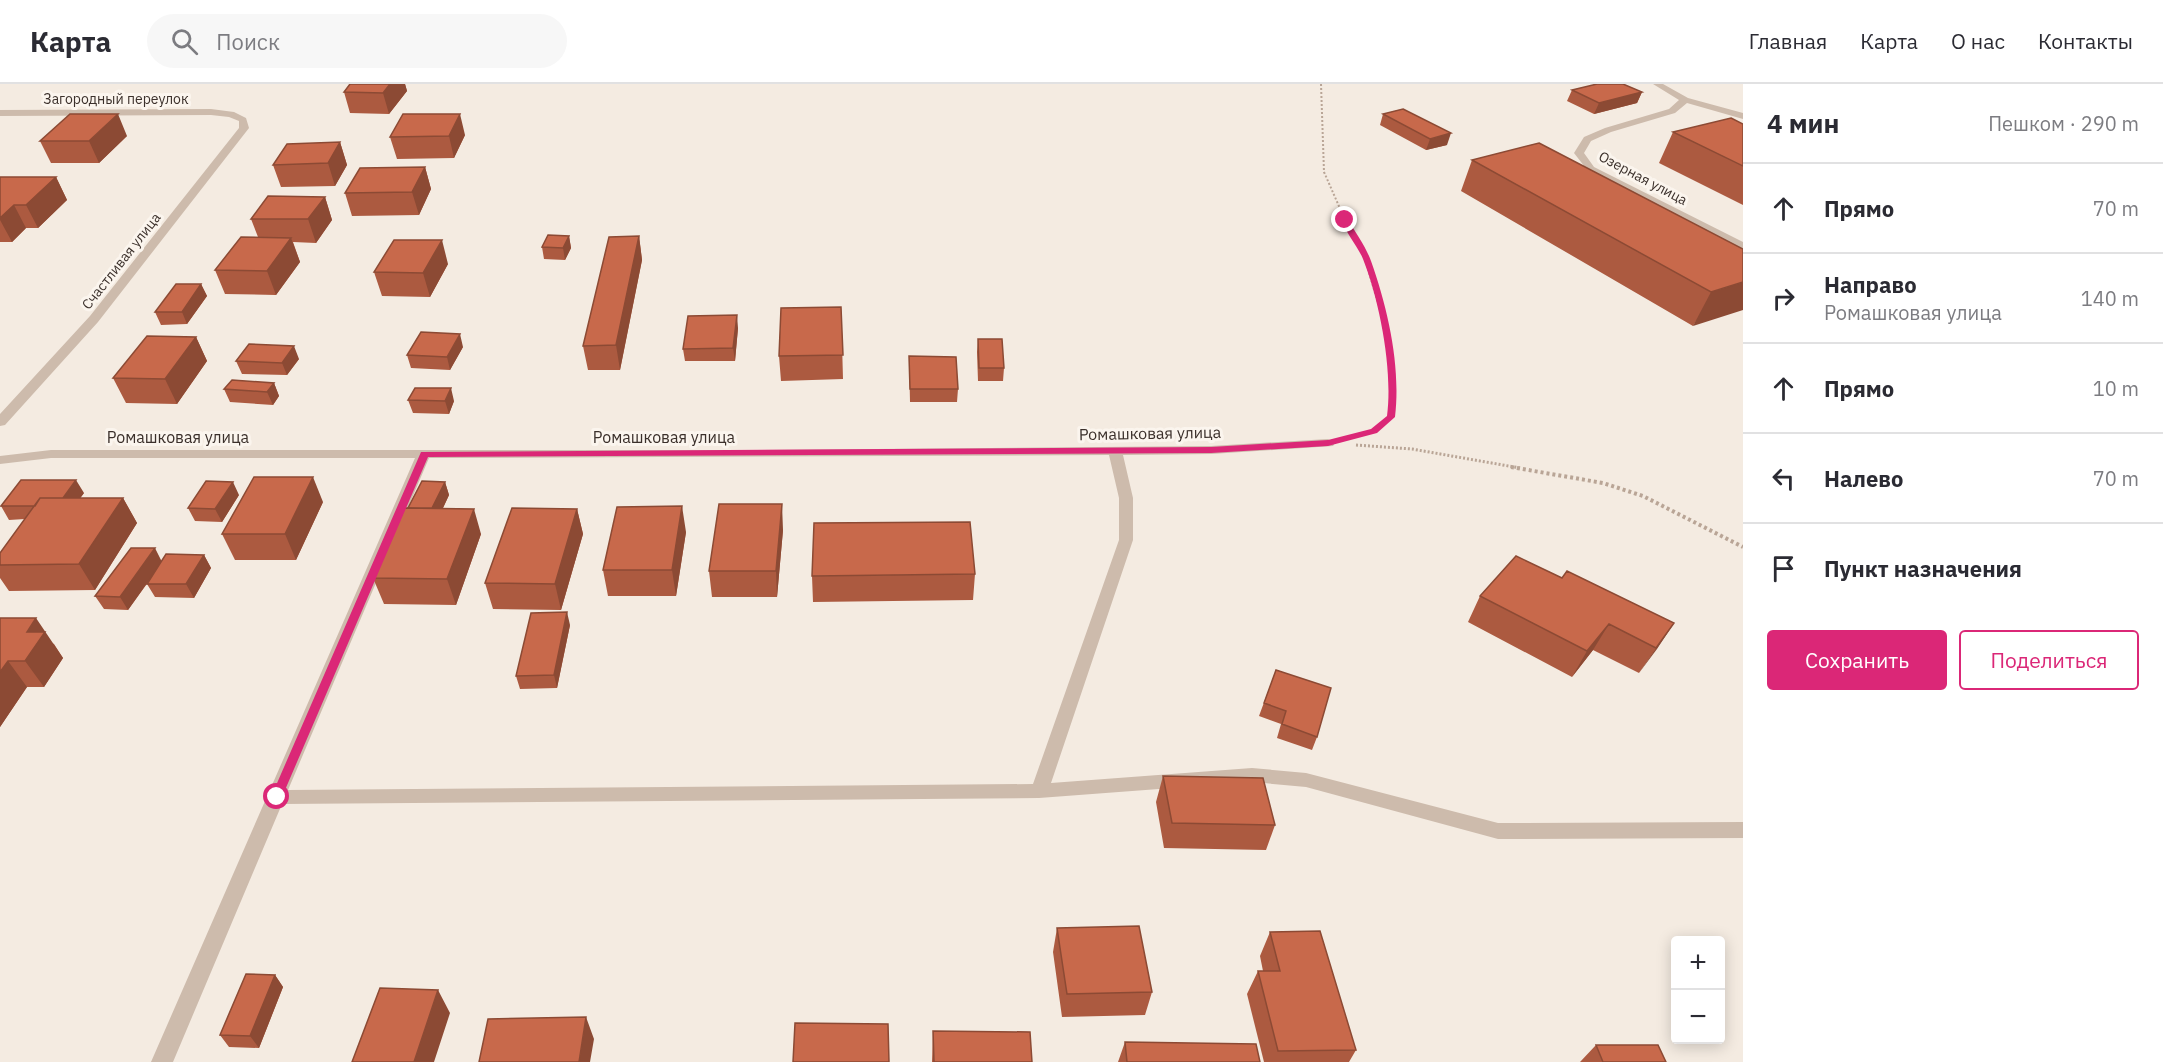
<!DOCTYPE html>
<html lang="ru">
<head>
<meta charset="utf-8">
<style>
	:root { --surface:#fff; --page:#f7f7f7; --text:#2b2b33; --muted:#7c7c81; --line:#e1e1e2; --accent:#db2777 }
	body { margin:0; font-family:"IBM Plex Sans",sans-serif; background:var(--page); color:var(--text) }
	.controls { position:absolute; right:18px; bottom:18px; display:grid; overflow:hidden; border-radius:6px; box-shadow:0 3px 15px #0003 }
	.controls button { width:54px; height:54px; display:grid; place-items:center; padding:0; border:0; border-bottom:2px solid var(--line); background:var(--surface); color:var(--text); font:30px sans-serif }
	.stop { position:absolute; width:18px; height:18px; margin:-14px; border:4px solid #db2777; border-radius:50%; background:#fff }
	.stop.end { background:#db2777; border-color:#fff; box-shadow:0 2px 6px #0008 }
	.list { margin:0; padding:0; list-style:none }
	h2 { display:flex; justify-content:space-between; align-items:center; height:78px; margin:0; padding:0 24px; font-size:26px }
	h2 small { font-size:20px; font-weight:400; color:var(--muted) }
	.list li { display:grid; grid-template-columns:39px 1fr auto; gap:18px; align-items:center; box-sizing:border-box; height:90px; padding:0 24px; border-top:2px solid var(--line) }
	.list b { display:block; font-size:22px; white-space:nowrap }
	.list p { margin:0; font-size:20px; white-space:nowrap; color:var(--muted) }
	.list em { font-size:20px; font-style:normal; color:var(--muted) }
	.actions { display:flex; gap:12px; padding:18px 24px }
	.actions a { flex:1; padding:14px 0; border:2px solid var(--accent); border-radius:6px; text-align:center; font-size:21px; color:var(--accent) }
	.actions .main { background:var(--accent); color:#fff }
	.icon { flex:none; width:33px; height:33px; fill:none; stroke:currentColor; stroke-width:2; stroke-linecap:round; stroke-linejoin:round }
	.map { position:relative; flex:none; width:1743px; height:978px; overflow:hidden }
	header { display:flex; align-items:center; gap:36px; box-sizing:border-box; height:84px; padding:0 30px; background:var(--surface); border-bottom:2px solid var(--line) }
	header strong { font-size:28px }
	nav { display:flex; gap:33px; margin-inline-start:auto; font-size:21px }
	.search { width:420px; height:54px; background:var(--page); display:flex; align-items:center; gap:15px; box-sizing:border-box; padding:0 21px; border-radius:33px; color:var(--muted); font-size:22px }
	main { display:flex }
	aside { flex:1; background:var(--surface) }
	.map>svg:first-child { display:block }
	.lines { fill:none; stroke-linecap:round; stroke-linejoin:round }
	.path-far2 { stroke:#b9a596; stroke-width:2; stroke-dasharray:2 2; stroke-linecap:butt }
	.path-far1 { stroke:#b9a596; stroke-width:3; stroke-dasharray:2 2; stroke-linecap:butt }
	.path { stroke:#b9a596; stroke-width:4; stroke-dasharray:3 3; stroke-linecap:butt }
	.minor { fill:#cdbbac; fill-rule:evenodd }
	.wall { fill:#ac5a40 }
	.shaded-wall { fill:#8c4a34 }
	.building { fill:#c8694b; stroke:#8c4a34; stroke-width:1.5 }
	.route { fill:#db2777 }
	.labels { text-anchor:middle; stroke-width:6; stroke-linejoin:round; paint-order:stroke }
	.far-street-label { font-size:14px; fill:#3b302b; stroke:#fbf5ee }
	.street-label { font-size:16px; fill:#3b302b; stroke:#fbf5ee }
</style>
</head>
<body>
<header>
<strong>Карта</strong>
<div class="search"><svg class="icon" aria-label="search" viewBox="0 0 24 24"><circle cx="10" cy="10" r="6"/><path d="M15 15l6 6"/></svg>Поиск</div>
<nav><a>Главная</a><a>Карта</a><a>О нас</a><a>Контакты</a></nav>
</header>
<main>
<div class="map">
<svg width="1743" height="978" viewBox="0 0 1743 978">
	<rect width="100%" height="100%" fill="#f4ebe1"/>
	<g class="lines">
		<!-- path-far2 -->
		<path class="path-far2" d="M1321 0 1324 88 1345 136 1365 172"/>
		<!-- path-far1 -->
		<path class="path-far1" d="M1358 351 1374 347 1391 333 1394 308 1385 241 1364 170
			M1356 361 1412 365 1520 384"/>
		<!-- path -->
		<path class="path" d="M1511 383 1603 399 1643 412 1743 463"/>
		<!-- minor -->
		<path class="minor" d="M1653 0H1663L1688 14 1743 29V35L1687 19 1675 29 1611 48 1591 57 1584 69 1594 83 1743 158V165L1588 87 1574 69 1584 53 1605 44 1669 25 1679 16Z
			M211 25 234 28 246 34 249 44 98 238 5 341 0 342V330L90 232 239 44V37L229 33 211 31 0 32V26Z
			M1328 355 1335 359 1333 362 1211 370 1123 371 1133 414V456L1051 699 1252 684 1306 689 1498 739 1743 738V754L1498 755 1306 703 1252 698 1039 714 282 720 173 978H151L415 374H51L0 380V372L51 366H756L1211 362ZM1109 371 1119 414V456L1033 700 288 706 429 374Z"/>
	</g>
	<!-- wall -->
	<path class="wall" d="M350 0H405L407 7 389 30 350 29 344 8Z
		M1572 6 1642 8 1637 19 1594 30 1567 17Z
		M1383 30 1447 61 1426 66 1380 41Z
		M1743 40V121L1659 79 1673 48Z
		M465 51 454 74 397 75 390 53Z
		M127 52 99 79H51L40 57Z
		M340 58 347 81 335 102 281 103 273 81Z
		M1472 76 1743 165 1693 242 1461 107Z
		M425 83 431 105 419 131 352 132 345 109Z
		M0 93H56L67 116 38 144H26L12 158H0Z
		M325 113 332 136 316 159 293 158 300 178 276 211 225 210 215 186 258 153 251 135Z
		M569 152 571 164 565 176 544 175 542 163Z
		M639 152 642 176 620 286H588L583 262Z
		M448 180 430 213 382 212 374 188Z
		M201 200 207 212 187 240 161 241 155 228Z
		M841 223 843 295 781 297 779 272Z
		M738 244 735 277H685L683 265Z
		M196 253 207 277 177 320 126 319 113 294Z
		M978 255 1004 284 1003 297H978L977 268Z
		M463 263 450 286 411 284 407 271Z
		M909 272 958 305 957 318H910Z
		M299 275 287 291 242 290 236 277Z
		M274 299 279 312 273 321 230 318 224 305Z
		M408 316 454 317 449 330 413 329Z
		M445 398 449 411 443 424 481 450 456 521 384 520 373 494 408 424Z
		M84 409 80 414H123L137 439 95 506 9 507 0 494V469L25 435 9 436 1 422Z
		M239 411 222 438 195 437 188 424Z
		M323 418 296 476H235L222 450Z
		M577 425 583 450 561 526 493 525 485 499Z
		M783 446 777 513H712L709 487Z
		M686 448 676 512H608L603 486Z
		M204 471 211 484 194 514 155 513 147 500 154 490 128 526 104 525 95 512 162 477Z
		M975 490 973 516 813 518 812 492Z
		M1562 494 1674 539 1639 589 1593 566 1572 593 1468 538 1480 512Z
		M0 534 54 560 63 574 44 603H27L0 643Z
		M570 541 557 604 520 605 516 592Z
		M1276 586 1317 653 1312 666 1277 654 1281 640 1259 632Z
		M1163 692 1275 741 1266 766 1164 764 1156 718Z
		M1057 844 1152 908 1145 931 1062 933 1053 868Z
		M1270 848 1356 966 1349 978H1264L1247 910 1258 887H1263L1260 872Z
		M275 891 283 903 259 964 229 963 220 951Z
		M933 947 1032 978H932Z
		M1125 958 1260 978H1118Z
		M1596 961 1666 978H1580Z"/>
	<!-- shaded-wall -->
	<path class="shaded-wall" d="M390 0H405L407 7 389 30 383 9Z
		M1642 8 1637 19 1594 30 1599 19Z
		M118 30 127 52 99 79 89 57Z
		M460 30 465 51 454 74 449 52Z
		M1451 49 1447 61 1426 66 1430 55Z
		M340 58 347 81 335 102 328 79Z
		M425 83 431 105 419 131 412 108Z
		M56 93 67 116 38 144 26 121Z
		M325 113 332 136 316 159 308 135Z
		M14 121 26 144 12 158 0 136V134Z
		M569 152 571 164 565 176 563 164Z
		M639 152 642 176 620 286 616 261Z
		M291 154 300 178 276 211 267 187Z
		M442 156 448 180 430 213 423 189Z
		M1743 198V226L1693 242 1711 208Z
		M201 200 207 212 187 240 182 228Z
		M737 231 738 244 735 277 733 264Z
		M460 250 463 263 450 286 447 273Z
		M196 253 207 277 177 320 165 295Z
		M294 262 299 275 287 291 282 279Z
		M274 299 279 312 273 321 267 308Z
		M451 304 454 317 449 330 445 317Z
		M313 393 323 418 296 476 285 450Z
		M76 396 84 409 65 435 57 422Z
		M233 398 239 411 222 438 215 425Z
		M445 398 449 411 436 439 431 426Z
		M123 414 137 439 95 506 79 480Z
		M782 420 783 446 777 513 776 487Z
		M682 422 686 448 676 512 672 486Z
		M474 425 481 450 456 521 447 495Z
		M577 425 583 450 561 526 555 500Z
		M155 464 162 478 128 526 120 513Z
		M204 471 211 484 194 514 186 500Z
		M567 528 570 541 557 604 554 591Z
		M36 534 63 574 44 603 25 577 27 548Z
		M1674 539 1657 565 1639 589 1656 564Z
		M1609 540 1593 566 1572 593 1587 567Z
		M8 577 27 603 0 643V588Z
		M275 891 283 903 259 964 250 952Z
		M438 906 450 929 434 978H414Z
		M586 933 594 955 590 978H579Z"/>
	<!-- building -->
	<path class="building" d="M350 0H390L383 9 344 8Z
		M1597 0H1623L1642 8 1599 19 1572 6Z
		M1403 25 1451 49 1430 55 1383 30Z
		M70 30H118L89 57H40Z
		M403 30H460L449 52 390 53Z
		M1731 34 1743 40V82L1673 48Z
		M340 58 328 79 273 81 287 60Z
		M1539 59 1743 165V198L1711 208 1472 76Z
		M425 83 412 108 345 109 360 84Z
		M0 93H56L26 121H14L0 134Z
		M268 112 325 113 308 135H251Z
		M548 151 569 152 563 164 542 163Z
		M639 152 616 261 583 262 609 153Z
		M241 153 291 154 267 187 215 186Z
		M394 156H442L423 189 374 188Z
		M176 200H201L182 228H155Z
		M841 223 843 271 779 272 781 224Z
		M737 231 733 264 683 265 688 232Z
		M421 248 460 250 447 273 407 271Z
		M147 252 196 253 165 295 113 294Z
		M978 255H1002L1004 284H979Z
		M249 260 294 262 282 279 236 277Z
		M909 272 956 273 958 305H910Z
		M232 296 274 299 267 308 224 305Z
		M415 304H451L445 317 408 316Z
		M254 393H313L285 450H222Z
		M21 396H76L63 414H40L35 422H1Z
		M206 397 233 398 215 425 188 424Z
		M422 397 445 398 432 424H408Z
		M40 414H123L79 480 0 481V469Z
		M719 420H782L776 487H709Z
		M682 422 672 486H603L617 423Z
		M404 424 474 425 447 495 373 494Z
		M512 424 577 425 555 500 485 499Z
		M970 438 975 490 812 492 814 439Z
		M131 464H155L120 513 95 512Z
		M166 470 204 471 186 500H147Z
		M1516 472 1562 494 1567 487 1674 539 1656 564 1609 540 1587 567 1480 512Z
		M567 528 554 591 516 592 531 529Z
		M0 534H36L27 548H45L25 577H8L0 588Z
		M1276 586 1331 604 1317 653 1282 640 1286 627 1264 619Z
		M1163 692 1263 694 1275 741 1172 739Z
		M1139 842 1152 908 1067 910 1057 844Z
		M1320 847 1356 966 1278 967 1258 887H1280L1270 848Z
		M246 890 275 891 250 952 220 951Z
		M380 904 438 906 414 978H352Z
		M586 933 579 978H479L488 935Z
		M795 939 888 940 889 978H793Z
		M933 947 1030 948 1032 978H934Z
		M1125 958 1256 960 1260 978H1127Z
		M1596 961H1658L1666 978H1603Z"/>
	<!-- route -->
	<path class="route" d="M1342 134 1348 136C1356 149 1366 163 1371 177 1388 225 1401 282 1395 333L1377 349 1328 362 1211 369 428 373 282 713 277 718 273 716 271 713 421 368 1211 363 1328 356 1371 345 1387 332C1393 287 1380 218 1363 175 1358 162 1344 148 1342 134Z"/>
	<g class="labels">
		<!-- far-street labels -->
		<g class="far-street-label">
			<text x="116" y="20">Загородный переулок</text>
			<text transform="translate(1643 94) rotate(28)" y="5">Озерная улица</text>
			<text transform="translate(121 177) rotate(-52)" y="5">Счастливая улица</text>
		</g>
		<!-- street labels -->
		<g class="street-label">
			<text transform="translate(1150 349) rotate(-1)" y="6">Ромашковая улица</text>
			<text x="178" y="359">Ромашковая улица</text>
			<text x="664" y="359">Ромашковая улица</text>
		</g>
	</g>
</svg>
<div class="controls">
<button>+</button>
<button>−</button>
</div>
<div class="stop" style="left:277px;top:713px"></div>
<div class="stop end" style="left:1345px;top:136px"></div>
</div>
<aside>
<h2>4 мин<small>Пешком · 290 m</small></h2>
<ul class="list">
<li><svg class="icon" aria-label="ahead" viewBox="0 0 24 24"><path d="M12 20V5M6 11l6-6 6 6"/></svg><div><b>Прямо</b></div><em>70 m</em></li>
<li><svg class="icon" aria-label="right" viewBox="0 0 24 24"><path d="M7 20v-9h11M14 6l5 5-5 5"/></svg><div><b>Направо</b><p>Ромашковая улица</p></div><em>140 m</em></li>
<li><svg class="icon" aria-label="ahead" viewBox="0 0 24 24"><path d="M12 20V5M6 11l6-6 6 6"/></svg><div><b>Прямо</b></div><em>10 m</em></li>
<li><svg class="icon" aria-label="left" viewBox="0 0 24 24"><path d="M17 20v-9H6M10 6l-5 5 5 5"/></svg><div><b>Налево</b></div><em>70 m</em></li>
<li><svg class="icon" aria-label="arrive" viewBox="0 0 24 24"><path d="M6 21V4h12l-3 4 3 4H6"/></svg><div><b>Пункт назначения</b></div></li>
</ul>
<div class="actions"><a class="main">Сохранить</a><a>Поделиться</a></div>
</aside>
</main>
</body>
</html>
